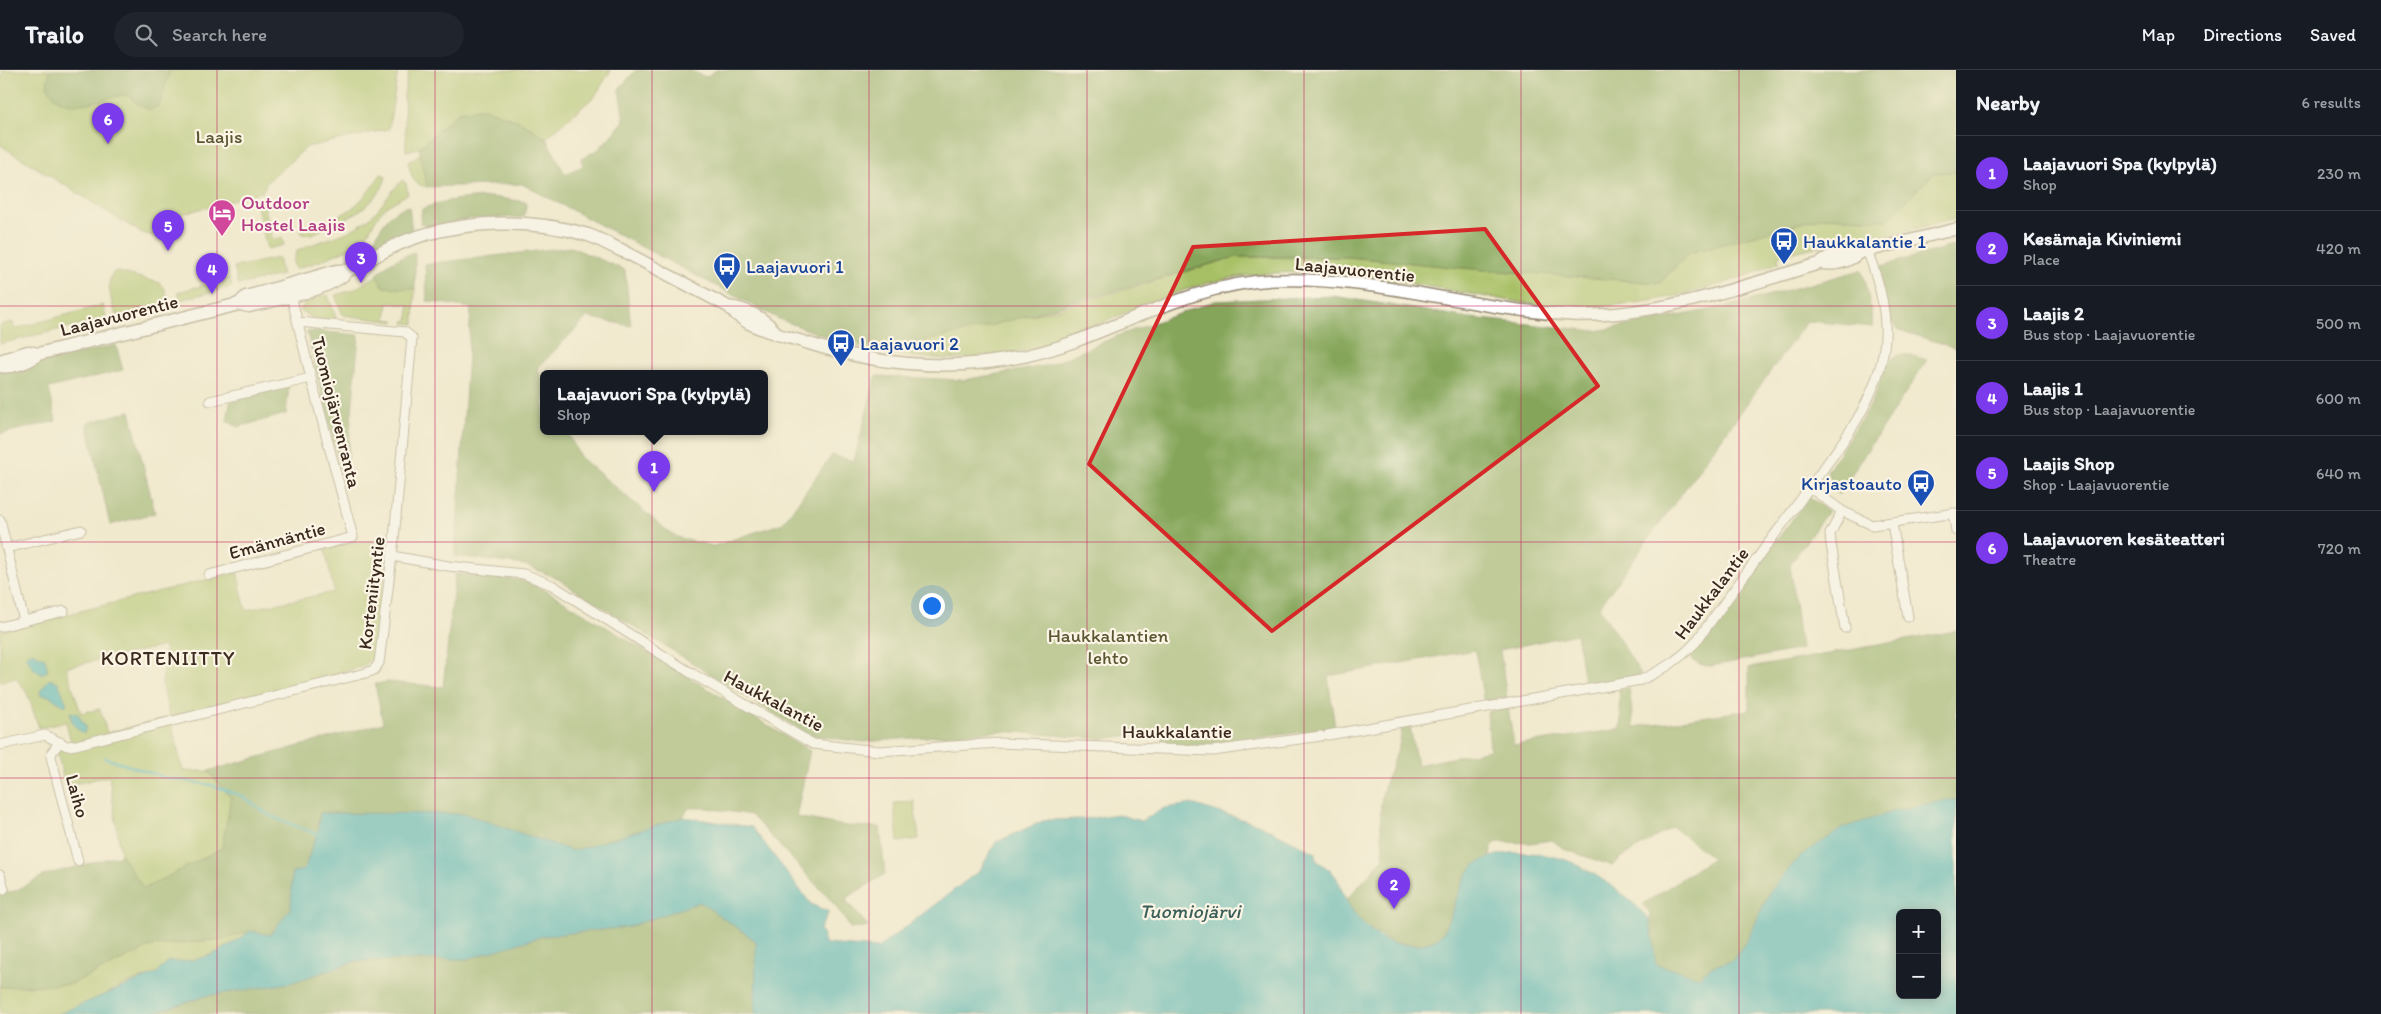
<!DOCTYPE html>
<html lang="en">
<head>
<meta charset="utf-8">
<style>
	:root { --surface:#171b24; --page:#20242c; --text:#f1f3f6; --muted:#9ea1a6; --line:#363941; --accent:#7c3aed }
	body { margin:0; font-family:Itim,sans-serif; background:var(--page); color:var(--text) }
	.controls { position:absolute; right:15px; bottom:15px; display:grid; overflow:hidden; border-radius:8px; box-shadow:0 2px 12px #0003 }
	.controls button { width:45px; height:45px; display:grid; place-items:center; padding:0; border:0; border-bottom:1px solid var(--line); background:var(--surface); color:var(--text); font:25px sans-serif }
	.you { position:absolute; left:931px; top:535px; width:18px; height:18px; margin:-12px; border:4px solid #fff; border-radius:50%; background:#1a73e8; box-shadow:0 0 0 8px #1a73e833 }
	.badge { display:grid; place-items:center; width:32px; height:32px; border-radius:50%; background:var(--accent); color:#fff; font-size:16px; font-weight:700 }
	.pin { position:absolute; translate:-50% -41px; filter:drop-shadow(0 1px 2px #0008) }
	.pin::after { content:''; position:absolute; top:26px; width:18px; height:15px; background:inherit; clip-path:polygon(0 0,100% 0,50% 100%) }
	.popup { position:absolute; left:540px; top:300px; width:228px; height:65px; box-sizing:border-box; display:grid; place-content:center; border-radius:8px; background:var(--surface); filter:drop-shadow(0 1px 4px #0005); font-size:16px; white-space:nowrap; color:var(--muted) }
	.popup b { font-size:19px; color:var(--text) }
	.popup::after { content:''; position:absolute; left:50%; top:100%; margin-left:-10px; border:10px solid transparent; border-top-color:var(--surface) }
	.list { margin:0; padding:0; list-style:none }
	h2 { display:flex; justify-content:space-between; align-items:center; height:65px; margin:0; padding:0 20px; font-size:21px }
	h2 small { font-size:16px; font-weight:400; color:var(--muted) }
	.list li { display:grid; grid-template-columns:32px 1fr auto; gap:15px; align-items:center; box-sizing:border-box; height:75px; padding:0 20px; border-top:1px solid var(--line) }
	.list b { display:block; font-size:19px; white-space:nowrap }
	.list p { margin:0; font-size:16px; white-space:nowrap; color:var(--muted) }
	.list em { font-size:16px; font-style:normal; color:var(--muted) }
	.icon { flex:none; width:28px; height:28px; fill:none; stroke:currentColor; stroke-width:2; stroke-linecap:round; stroke-linejoin:round }
	.map { position:relative; flex:none; width:1956px; height:944px; overflow:hidden }
	header { display:flex; align-items:center; gap:30px; box-sizing:border-box; height:70px; padding:0 25px; background:var(--surface); border-bottom:1px solid var(--line) }
	header strong { font-size:24px }
	nav { display:flex; gap:28px; margin-inline-start:auto; font-size:18px }
	.search { width:350px; height:45px; background:var(--page); display:flex; align-items:center; gap:12px; box-sizing:border-box; padding:0 18px; border-radius:28px; color:var(--muted); font-size:19px }
	main { display:flex }
	aside { flex:1; background:var(--surface) }
	.map>svg:first-child { display:block }
	.green { fill:#a7c065; stroke:#717542; fill-rule:evenodd }
	.forest { fill:#85a65a; stroke:#60683c }
	.water { fill:#39abb2; stroke:#3a6a68; fill-rule:evenodd }
	.lines { fill:none; stroke-linecap:round; stroke-linejoin:round }
	.stream { stroke:#39abb2; stroke-width:2.5 }
	.minor-casing { stroke:#968a76; stroke-width:11 }
	.tertiary-casing { stroke:#968a76; stroke-width:14 }
	.secondary-casing { stroke:#968a76; stroke-width:15 }
	.minor { stroke:#fff; stroke-width:9 }
	.tertiary { stroke:#fff; stroke-width:11 }
	.secondary { stroke:#fff; stroke-width:12 }
	.marked { fill:none; stroke:#d62828; stroke-width:4; stroke-linejoin:round }
	.grid { fill:none; stroke:#c2185b; stroke-width:1; stroke-opacity:0.55 }
	.labels { text-anchor:middle; stroke-width:4.5; stroke-linejoin:round; paint-order:stroke }
	.park-label { font-size:19px; fill:#5b5733; stroke:#fcf5e5 }
	.hotel-label { font-size:19px; fill:#b23c85; stroke:#fcf5e5; text-anchor:start }
	.transit-label { font-size:19px; fill:#164399; stroke:#fcf5e5; text-anchor:start }
	.street-label { font-size:19px; fill:#3b2a1e; stroke:#fcf5e5 }
	.neighbourhood-label { font-size:20px; letter-spacing:1px; fill:#3b2a1e; stroke:#fcf5e5 }
	.water-label { font-size:20px; font-style:italic; fill:#3a5e59; stroke:#fcf5e5 }
</style>
</head>
<body>
<header>
<strong>Trailo</strong>
<div class="search"><svg class="icon" aria-label="search" viewBox="0 0 24 24"><circle cx="10" cy="10" r="6"/><path d="M15 15l6 6"/></svg>Search here</div>
<nav><a>Map</a><a>Directions</a><a>Saved</a></nav>
</header>
<main>
<div class="map">
<svg width="1956" height="944" viewBox="0 0 1956 944">
	<rect width="100%" height="100%" fill="#fcf5e5"/>
	<filter id="ink" filterUnits="userSpaceOnUse"><feTurbulence type="fractalNoise" baseFrequency=".02" numOctaves="2"/><feDisplacementMap in="SourceGraphic" scale="10" xChannelSelector="R" yChannelSelector="G"/><feConvolveMatrix kernelMatrix="1 2 1 2 8 2 1 2 1" color-interpolation-filters="sRGB"/></filter>
	<filter id="wash" filterUnits="userSpaceOnUse"><feTurbulence type="fractalNoise" baseFrequency=".0096" numOctaves="4" result="noise"/><feDisplacementMap in="SourceGraphic" scale="20" xChannelSelector="R" yChannelSelector="G"/><feGaussianBlur stdDeviation="1.12" result="paint"/><feColorMatrix in="noise" values="0 0 0 0 0 0 0 0 0 0 0 0 0 0 0 0 0 1.4 0 .05"/><feComposite in="paint" operator="in"/></filter>
	<g filter="url(#wash)">
		<rect width="100%" height="100%" fill="#f0e9cd"/>
		<!-- green -->
		<path class="green" d="M3 0H50L47 16 93 32 116 25H128L137 34 159 36 170 0H398L389 59 307 77 268 111 262 122 178 145 182 161 174 163 170 149 167 150 172 172 140 162 0 75V13Z
			M409 0H611L595 26 546 68 521 52 458 42 419 78 406 81 404 24Z
			M420 84 427 117C411 114 412 106 408 92Z
			M1956 102V149L1847 175 1843 170 1778 186 1779 192C1705 226 1613 244 1532 234 1435 221 1337 191 1238 207 1164 218 1099 260 1027 280 966 296 895 289 835 270L888 278 1062 238 1235 187H1349L1660 213 1689 183 1823 147 1887 150 1934 103Z
			M381 104 386 106C381 134 344 151 321 160 315 163 308 166 302 164L301 160C345 145 354 144 381 104Z
			M403 110 406 113 408 124 387 136 379 144 364 170 357 175 318 192 295 199 293 191 297 181C320 169 344 168 367 150 379 141 396 114 403 110Z
			M264 134 273 170 282 168 284 175 267 179 257 136Z
			M278 188 282 205 238 215 234 197Z
			M115 201 160 213 164 217 169 233 116 246C113 234 103 210 115 201Z
			M376 206 384 217 415 219 414 254 404 253V251H408L409 235 388 233 386 249 394 250V252L343 245 335 225 353 220Z
			M230 208 232 217 180 230 178 222Z
			M328 225 337 251 312 248 300 240 308 229Z
			M103 235 106 248 0 274V255L13 252 14 259Z
			M353 472H388L376 584 362 597 170 647 183 701H208L231 728 222 778 144 820 121 785 109 706 65 716 57 681 71 672 66 652 39 658 27 623 16 608 0 612V561L237 502 246 540 334 522 325 479ZM165 576 162 616 170 647 107 663 100 639 81 643 66 597Z
			M914 731 919 769 898 772 894 733Z
			M250 861C226 880 200 894 168 891L157 903 124 915 72 940 58 944H0V917L71 914 152 876 224 869Z"/>
		<!-- forest -->
		<path class="forest" d="M50 0H170L159 36 150 40 137 34 128 25C106 25 77 43 57 29 53 26 50 20 47 16Z
			M636 0H689L706 7 716 0H1956V102L1934 103 1887 150 1823 147 1689 183 1660 213 1483 200 1349 187H1235L979 259 888 278 835 270 779 249 522 114 427 117 419 78 458 42 484 38 521 52 546 68 565 104 583 96 581 89 599 79 624 51 619 19Z
			M491 127 527 132 524 147 471 149 428 157 420 153 422 139C445 129 467 128 491 127Z
			M409 136 412 162 368 184C377 163 386 141 409 136Z
			M1956 175V278L1899 260 1889 249 1878 197Z
			M571 177 625 200 631 256 587 247 537 299 544 313V361H567L580 387 670 463 680 468 713 476 783 453 832 385 854 391 876 306 963 310 1050 295 1117 266 1215 231 1333 226 1470 248 1596 261 1726 237 1861 200 1866 212 1873 257 1807 251 1599 537 1641 604 1635 607 1584 614 1577 564 1500 580 1507 629 1484 633 1475 580 1328 606 1335 658 1186 677 1165 676 1161 666 1152 662 1103 669 1000 661 863 672 808 665 556 508 525 495 455 486 471 238 427 231 425 194Z
			M415 182V219L384 217 376 206C386 192 400 188 415 182Z
			M315 261 359 265 345 418 307 262Z
			M116 275 123 300 49 318 56 351 0 364V301Z
			M1896 285H1911L1927 290 1838 425 1827 401C1843 377 1859 354 1873 329 1883 310 1879 300 1896 285Z
			M289 316 286 344 238 357 227 351 230 332Z
			M130 341 155 443 110 455 87 353Z
			M1809 427 1828 441 1790 494 1801 579 1712 596C1702 596 1697 594 1690 587Z
			M455 504 522 510 549 522 810 681 796 747 846 756 880 757 885 804 845 829 868 856 851 859 835 835 751 745 707 738H689L683 747 573 781 465 744 320 743 318 760 304 800 292 802V839L270 865 250 861 224 869 152 876 71 914 0 917V823L15 821 45 805 121 785 144 819 222 778 231 728 208 701 383 653 375 614 388 612 443 617Z
			M1956 561V730H1946L1770 821 1749 867 1733 890 1711 897 1699 907 1655 894 1649 842 1643 834 1713 788 1673 757 1624 786 1612 796 1564 779 1552 770 1531 773 1497 772 1492 776 1490 786 1470 800 1455 831 1445 859 1437 869 1425 874 1393 873 1361 853 1346 830 1384 788C1382 765 1377 740 1384 717 1391 696 1400 680 1402 657L1410 656 1417 695 1490 680 1487 642 1508 638 1514 675 1621 659 1619 619 1629 618 1634 657 1749 640V598Z
			M700 832 756 871 755 944H150L206 926 290 913 357 891 467 889 543 866 628 857Z"/>
		<!-- water -->
		<path class="water" d="M32 582 45 588 48 601 41 604 33 598 26 586Z
			M49 609 58 612 67 634 64 636 49 626 41 625 40 621Z
			M70 642 78 644 86 657 84 664C77 660 70 652 70 642Z
			M1946 730H1956V944H755L756 871 700 832 628 857 543 866 467 889 357 891 290 913 206 926 150 944H58L157 903 168 891C200 894 226 880 250 861L270 865 291 838 292 802 304 800 318 760 320 743 465 744 573 781 683 747 752 757 811 834 829 842 820 859 826 874 878 878 980 800 996 772 1045 750 1085 749 1117 744 1141 751 1164 738 1192 734 1258 754 1316 783V790C1322 794 1329 799 1334 804 1339 810 1342 821 1345 828 1353 844 1375 869 1394 873 1405 875 1429 876 1438 868 1454 854 1455 818 1470 800 1491 775 1546 781 1574 793 1597 804 1630 827 1647 847 1653 853 1654 885 1656 894L1699 907 1711 897 1733 890 1749 867 1770 821 1800 786 1843 758 1898 740ZM1900 843H1937V925H1900Z"/>
		<g class="lines">
			<!-- stream -->
			<path class="stream" d="M105 688 166 708 211 715 242 726 270 746 316 764"/>
		</g>
	</g>
	<g filter="url(#ink)">
		<g class="lines">
			<!-- minor casing -->
			<g class="minor-casing">
				<path id="minor" d="M210 331 311 308
					M1809 417 1842 441 1872 455 1956 443
					M1842 441 1830 464 1831 474 1845 558
					M1953 443 1956 461
					M0 450 24 551
					M1892 453 1908 547
					M7 478 81 460
					M392 486 448 496 524 504 552 515 691 603 813 674 879 681 999 673 1213 681 1321 666
					M209 505 353 467 311 308 291 225
					M0 557 64 541
					M1328 665 1641 610C1662 600 1679 590 1695 573 1729 526 1764 479 1799 432 1831 387 1873 340 1883 284 1890 249 1880 214 1867 180
					M60 672 52 682 51 687 78 791
					M0 675 45 665 67 676 76 675 366 603 374 600 379 593 394 469 412 268 405 262 298 252
					M0 805 4 819"/>
			</g>
			<!-- tertiary casing -->
			<g class="tertiary-casing">
				<path id="tertiary" d="M623 181 729 237C744 258 781 265 804 272 894 301 987 304 1076 271 1142 246 1203 213 1275 210 1376 206 1472 240 1572 245 1653 248 1744 216 1821 193 1831 183 1844 180 1859 183L1956 159
					M1821 193C1835 196 1848 192 1859 183
					M729 237C746 238 764 248 775 261"/>
			</g>
			<!-- secondary casing -->
			<g class="secondary-casing">
				<path id="secondary" d="M239 234 246 227 337 201H347
					M0 291 28 282 38 284
					M0 296C12 298 29 292 38 284L239 234 249 236C275 229 330 221 347 201 367 191 387 178 408 170 463 150 532 148 588 165 600 169 611 176 623 181"/>
			</g>
			<!-- minor -->
			<use href="#minor" class="minor"/>
			<!-- tertiary -->
			<use href="#tertiary" class="tertiary"/>
			<!-- secondary -->
			<use href="#secondary" class="secondary"/>
		</g>
	</g>
	<!-- marked area -->
	<path d="M0 0H1956V944H0ZM1485 159 1598 316 1272 561 1089 394 1193 177Z" fill="#f0e9cd" fill-opacity=".55" fill-rule="evenodd"/>
	<path class="marked" d="M1485 159 1598 316 1272 561 1089 394 1193 177Z"/>
	<!-- grid -->
	<path class="grid" d="M217 0V944M435 0V944M652 0V944M869 0V944M1087 0V944M1304 0V944M1521 0V944M1739 0V944M0 236H1956M0 472H1956M0 708H1956"/>
	<!-- icons -->
	<defs>
		<g id="hotel-pin" transform="scale(1.4375)"><path d="M0 17L-7.5 6A9.5 9.5 0 1 1 7.5 6Z" fill="#d1479c" stroke="#fcf5e5"/><path d="M-6-4.5h1.5V1H6V5H4.5V3h-9V5H-6ZM-4 0a1.8 1.8 0 1 1 3.6 0ZM.5 0V-2.5h3Q6-2.5 6 0Z" fill="#fff"/></g>
		<g id="bus-pin" transform="scale(1.4375)"><path d="M0 17L-7.5 6A9.5 9.5 0 1 1 7.5 6Z" fill="#1a4fb4" stroke="#fcf5e5"/><path d="M-5-6H5V4H4V6H2V4H-2V6H-4V4H-5ZM-3.5-4V0h7V-4ZM-3.5 1.2v1.5H-2V1.2ZM2 1.2v1.5H3.5V1.2Z" fill="#fff"/></g>
	</defs>
	<g fill-rule="evenodd">
		<use href="#hotel-pin" x="222" y="143"/>
		<use href="#bus-pin" x="1784" y="171"/>
		<use href="#bus-pin" x="727" y="196"/>
		<use href="#bus-pin" x="841" y="273"/>
		<use href="#bus-pin" x="1921" y="413"/>
	</g>
	<g class="labels">
		<!-- park labels -->
		<g class="park-label">
			<text x="219" y="73">Laajis</text>
			<text x="1108" y="572">Haukkalantien<tspan x="1108" dy="22">lehto</tspan></text>
		</g>
		<!-- hotel labels -->
		<g class="hotel-label">
			<text x="241" y="139">Outdoor<tspan x="241" dy="22">Hostel Laajis</tspan></text>
		</g>
		<!-- transit labels -->
		<g class="transit-label">
			<text x="1803" y="178">Haukkalantie 1</text>
			<text x="746" y="203">Laajavuori 1</text>
			<text x="860" y="280">Laajavuori 2</text>
			<text x="1902" y="420" text-anchor="end">Kirjastoauto</text>
		</g>
		<!-- street labels -->
		<g class="street-label">
			<text transform="translate(1355 199) rotate(6)" y="7">Laajavuorentie</text>
			<text transform="translate(119 245) rotate(-14)" y="7">Laajavuorentie</text>
			<text transform="translate(337 342) rotate(76)" y="7">Tuomiojärvenranta</text>
			<text transform="translate(277 470) rotate(-15)" y="7">Emännäntie</text>
			<text transform="translate(371 523) rotate(-83)" y="7">Korteniityntie</text>
			<text transform="translate(1711 523) rotate(-53)" y="7">Haukkalantie</text>
			<text transform="translate(774 630) rotate(28)" y="7">Haukkalantie</text>
			<text x="1177" y="668">Haukkalantie</text>
			<text transform="translate(78 726) rotate(75)" y="7">Laiho</text>
		</g>
		<!-- neighbourhood labels -->
		<g class="neighbourhood-label">
			<text x="168" y="595">KORTENIITTY</text>
		</g>
		<!-- water labels -->
		<g class="water-label">
			<text x="1190" y="848">Tuomiojärvi</text>
		</g>
	</g>
</svg>
<div class="controls">
<button>+</button>
<button>−</button>
</div>
<div class="you"></div>
<div class="pin badge" style="left:654px;top:422px">1</div>
<div class="popup"><b>Laajavuori Spa (kylpylä)</b>Shop</div>
<div class="pin badge" style="left:1394px;top:839px">2</div>
<div class="pin badge" style="left:361px;top:213px">3</div>
<div class="pin badge" style="left:212px;top:224px">4</div>
<div class="pin badge" style="left:168px;top:181px">5</div>
<div class="pin badge" style="left:108px;top:74px">6</div>
</div>
<aside>
<h2>Nearby<small>6 results</small></h2>
<ul class="list">
<li><span class="badge">1</span><div><b>Laajavuori Spa (kylpylä)</b><p>Shop</p></div><em>230 m</em></li>
<li><span class="badge">2</span><div><b>Kesämaja Kiviniemi</b><p>Place</p></div><em>420 m</em></li>
<li><span class="badge">3</span><div><b>Laajis 2</b><p>Bus stop · Laajavuorentie</p></div><em>500 m</em></li>
<li><span class="badge">4</span><div><b>Laajis 1</b><p>Bus stop · Laajavuorentie</p></div><em>600 m</em></li>
<li><span class="badge">5</span><div><b>Laajis Shop</b><p>Shop · Laajavuorentie</p></div><em>640 m</em></li>
<li><span class="badge">6</span><div><b>Laajavuoren kesäteatteri</b><p>Theatre</p></div><em>720 m</em></li>
</ul>
</aside>
</main>
</body>
</html>
